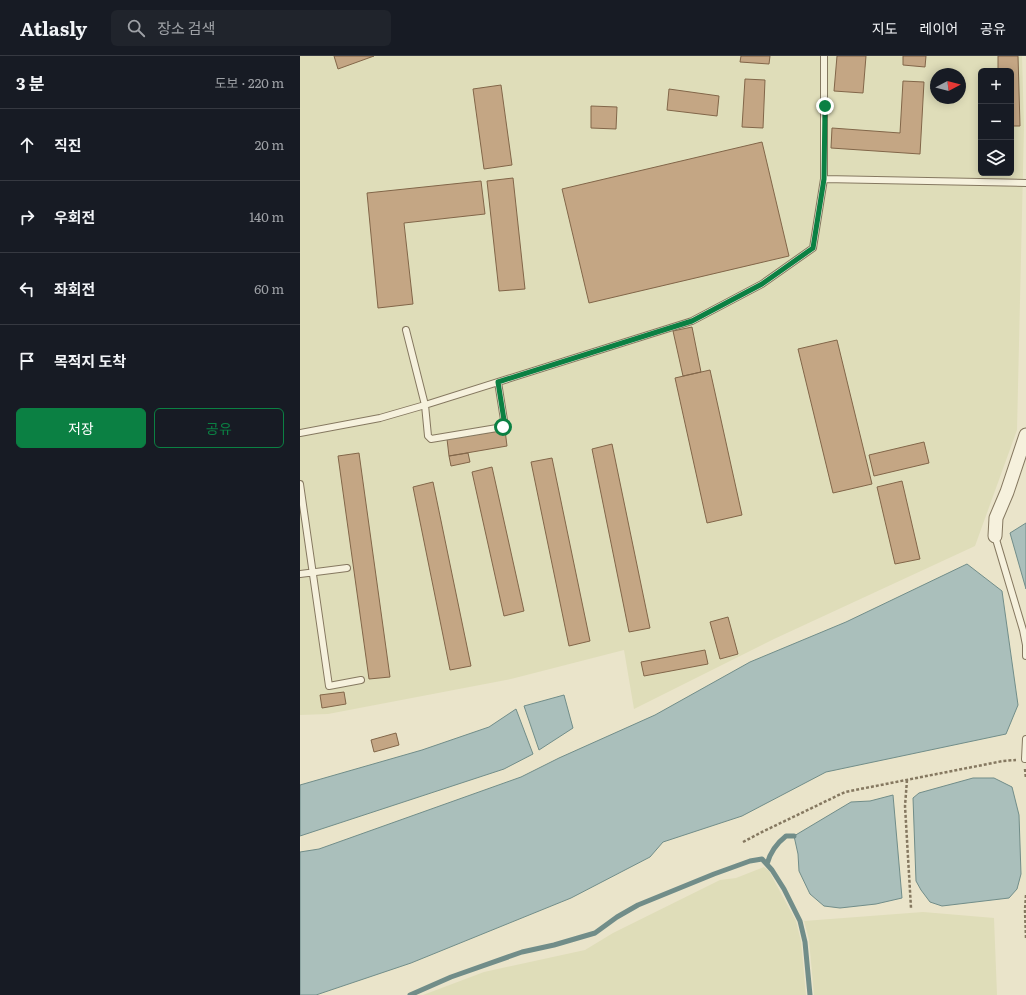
<!DOCTYPE html>
<html lang="ko">
<head>
<meta charset="utf-8">
<style>
	:root { --surface:#171b24; --page:#20242c; --text:#f1f3f6; --muted:#9ea1a6; --line:#363941; --accent:#0b8043 }
	body { margin:0; font-family:Literata,"Noto Sans KR",serif; background:var(--page); color:var(--text) }
	.controls { position:absolute; right:12px; top:12px; display:grid; overflow:hidden; border-radius:6px; box-shadow:0 2px 10px #0003 }
	.controls button { width:36px; height:36px; display:grid; place-items:center; padding:0; border:0; border-bottom:1px solid var(--line); background:var(--surface); color:var(--text); font:20px sans-serif }
	.compass { position:absolute; left:630px; top:12px; width:36px; height:36px; border-radius:50%; background:var(--surface); box-shadow:0 2px 10px #0003; rotate:83deg }
	.stop { position:absolute; width:12px; height:12px; margin:-9px; border:3px solid #0b8043; border-radius:50%; background:#fff }
	.stop.end { background:#0b8043; border-color:#fff; box-shadow:0 1px 4px #0008 }
	.list { margin:0; padding:0; list-style:none }
	h2 { display:flex; justify-content:space-between; align-items:center; height:52px; margin:0; padding:0 16px; font-size:17px }
	h2 small { font-size:13px; font-weight:400; color:var(--muted) }
	.list li { display:grid; grid-template-columns:26px 1fr auto; gap:12px; align-items:center; box-sizing:border-box; height:72px; padding:0 16px; border-top:1px solid var(--line) }
	.list b { display:block; font-size:15px; white-space:nowrap }
	.list em { font-size:13px; font-style:normal; color:var(--muted) }
	.actions { display:flex; gap:8px; padding:12px 16px }
	.actions a { flex:1; padding:9px 0; border:1px solid var(--accent); border-radius:6px; text-align:center; font-size:14px; color:var(--accent) }
	.actions .main { background:var(--accent); color:#fff }
	.icon { flex:none; width:22px; height:22px; fill:none; stroke:currentColor; stroke-width:2; stroke-linecap:round; stroke-linejoin:round }
	.map { position:relative; flex:none; width:726px; height:939px; overflow:hidden }
	header { display:flex; align-items:center; gap:24px; box-sizing:border-box; height:56px; padding:0 20px; background:var(--surface); border-bottom:1px solid var(--line) }
	header strong { font-size:19px }
	nav { display:flex; gap:22px; margin-inline-start:auto; font-size:14px }
	.search { width:280px; height:36px; background:var(--page); display:flex; align-items:center; gap:10px; box-sizing:border-box; padding:0 14px; border-radius:6px; color:var(--muted); font-size:15px }
	main { display:flex }
	aside { flex:1; background:var(--surface) }
	.map>svg:first-child { display:block }
	.farmland { fill:#dfddb9; fill-rule:evenodd }
	.water { fill:#aabfbb; stroke:#718d89 }
	.lines { fill:none; stroke-linecap:round; stroke-linejoin:round }
	.stream { stroke:#718d89; stroke-width:5 }
	.building { fill:#c4a684; stroke:#826649 }
	.lane-casing { stroke:#857860; stroke-width:8 }
	.street-casing { stroke:#857860; stroke-width:15 }
	.path { stroke:#857860; stroke-width:2.5; stroke-dasharray:3 2; stroke-linecap:butt }
	.lane { stroke:#f6f1dd; stroke-width:6 }
	.street { stroke:#f6f1dd; stroke-width:13 }
	.route { stroke:#0b8043; stroke-width:5 }
</style>
</head>
<body>
<header>
<strong>Atlasly</strong>
<div class="search"><svg class="icon" aria-label="search" viewBox="0 0 24 24"><circle cx="10" cy="10" r="6"/><path d="M15 15l6 6"/></svg>장소 검색</div>
<nav><a>지도</a><a>레이어</a><a>공유</a></nav>
</header>
<main>
<aside>
<h2>3 분<small>도보 · 220 m</small></h2>
<ul class="list">
<li><svg class="icon" aria-label="ahead" viewBox="0 0 24 24"><path d="M12 20V5M6 11l6-6 6 6"/></svg><div><b>직진</b></div><em>20 m</em></li>
<li><svg class="icon" aria-label="right" viewBox="0 0 24 24"><path d="M7 20v-9h11M14 6l5 5-5 5"/></svg><div><b>우회전</b></div><em>140 m</em></li>
<li><svg class="icon" aria-label="left" viewBox="0 0 24 24"><path d="M17 20v-9H6M10 6l-5 5 5 5"/></svg><div><b>좌회전</b></div><em>60 m</em></li>
<li><svg class="icon" aria-label="arrive" viewBox="0 0 24 24"><path d="M6 21V4h12l-3 4 3 4H6"/></svg><div><b>목적지 도착</b></div></li>
</ul>
<div class="actions"><a class="main">저장</a><a>공유</a></div>
</aside>
<div class="map">
<svg width="726" height="939" viewBox="0 0 726 939">
	<rect width="100%" height="100%" fill="#eae4ca"/>
	<!-- farmland -->
	<path class="farmland" d="M0 0H722L724 71 717 374 675 490 474 583 334 653 324 594 211 623 28 658 0 659ZM681 15H711V117H681ZM636 18H660V42H636Z
		M464 811 469 815 496 865 501 885 506 939H123L184 916 285 894 313 877 420 824 436 822Z
		M623 856 694 862 697 939H514L509 884 504 865Z"/>
	<!-- water -->
	<path class="water" d="M726 467V533L710 477Z
		M667 508 702 535 718 649 706 678 526 716 442 760 363 786 350 801 271 842 111 907 16 939H0V796L19 793 221 721 259 702 355 659 450 606 546 566Z
		M264 639 273 672 239 694 224 650Z
		M216 653 233 698 204 713 0 780V729L122 694 189 671Z
		M673 722H694L712 731 719 759 721 818 717 833 709 842 642 850 630 846 621 834 616 825 613 742 619 737Z
		M593 739 602 842 576 848 540 852 524 850 510 838 499 815 498 798 494 780 551 746 570 745Z"/>
	<g class="lines">
		<!-- stream -->
		<path class="stream" d="M467 808C470 797 477 787 486 780H494
			M110 939 151 921 222 896 254 889 295 877 317 861 338 849 414 818 450 805 462 803 472 814 484 833 500 865 505 886 510 939"/>
	</g>
	<!-- building -->
	<path class="building" d="M34 0H74L38 13Z
		M441 0H470L469 8 440 6Z
		M537 0H566L563 37 534 35Z
		M603 0H626L625 11 603 9Z
		M698 0H718L720 70H711V15H698Z
		M445 23 465 24 463 72 442 71Z
		M603 25 624 26 620 98 531 92 532 72 600 77Z
		M201 29 212 109 184 113 173 33Z
		M369 33 419 40 417 60 367 54Z
		M291 50 317 51 316 73 291 72Z
		M462 86 489 200 289 247 262 133Z
		M213 122 225 233 199 235 187 125Z
		M181 125 185 158 104 167 113 248 78 252 67 137Z
		M392 271 401 316 383 320 373 275Z
		M537 284 572 428 533 437 498 293Z
		M410 314 442 459 407 467 375 322Z
		M205 374 207 390 149 400 147 383Z
		M624 386 629 407 574 420 569 399Z
		M312 388 350 572 329 576 292 393Z
		M59 397 90 621 69 623 38 400Z
		M168 397 170 406 151 410 149 400Z
		M252 402 290 585 269 590 231 406Z
		M192 411 224 555 204 560 172 416Z
		M602 425 620 503 595 508 577 431Z
		M133 426 171 610 150 614 113 431Z
		M428 561 438 598 420 603 410 566Z
		M405 594 408 608 344 620 341 606Z
		M44 636 46 648 22 652 20 639Z
		M96 677 99 689 74 696 71 684Z"/>
	<g class="lines">
		<!-- lane casing -->
		<g class="lane-casing">
			<path id="lane" d="M524 123 726 127
				M106 274 125 349 128 380 131 383 203 371 204 364 198 326
				M0 377 80 362 125 349 392 265 462 228 513 192 524 123V0
				M0 428 29 630 61 624
				M695 480 723 574 726 589V600
				M0 518 47 512
				M726 683 725 703H726"/>
		</g>
		<!-- street casing -->
		<g class="street-casing">
			<path id="street" d="M695 480 696 462 707 436 726 379"/>
		</g>
		<!-- path -->
		<path class="path" d="M725 713 726 723
			M607 724 605 750 611 852
			M443 786 462 776 545 736 703 705 716 704
			M726 839 725 854 726 882"/>
		<!-- lane -->
		<use href="#lane" class="lane"/>
		<!-- street -->
		<use href="#street" class="street"/>
	</g>
	<g class="lines">
		<!-- route -->
		<path class="route" d="M203 371 204 364 198 326 392 265 462 228 513 192 524 123 525 50"/>
	</g>
</svg>
<div class="controls">
<button>+</button>
<button>−</button>
<button><svg class="icon" aria-label="layers" viewBox="0 0 24 24"><path d="M12 4l9 5-9 5-9-5zM3 14l9 5 9-5"/></svg></button>
</div>
<svg class="compass" viewBox="-18 -18 36 36"><path d="M0-13l5 13h-10z" fill="#e53935"/><path d="M0 13l5-13h-10z" fill="#9ea1a6"/></svg>
<div class="stop" style="left:203px;top:371px"></div>
<div class="stop end" style="left:525px;top:50px"></div>
</div>
</main>
</body>
</html>
